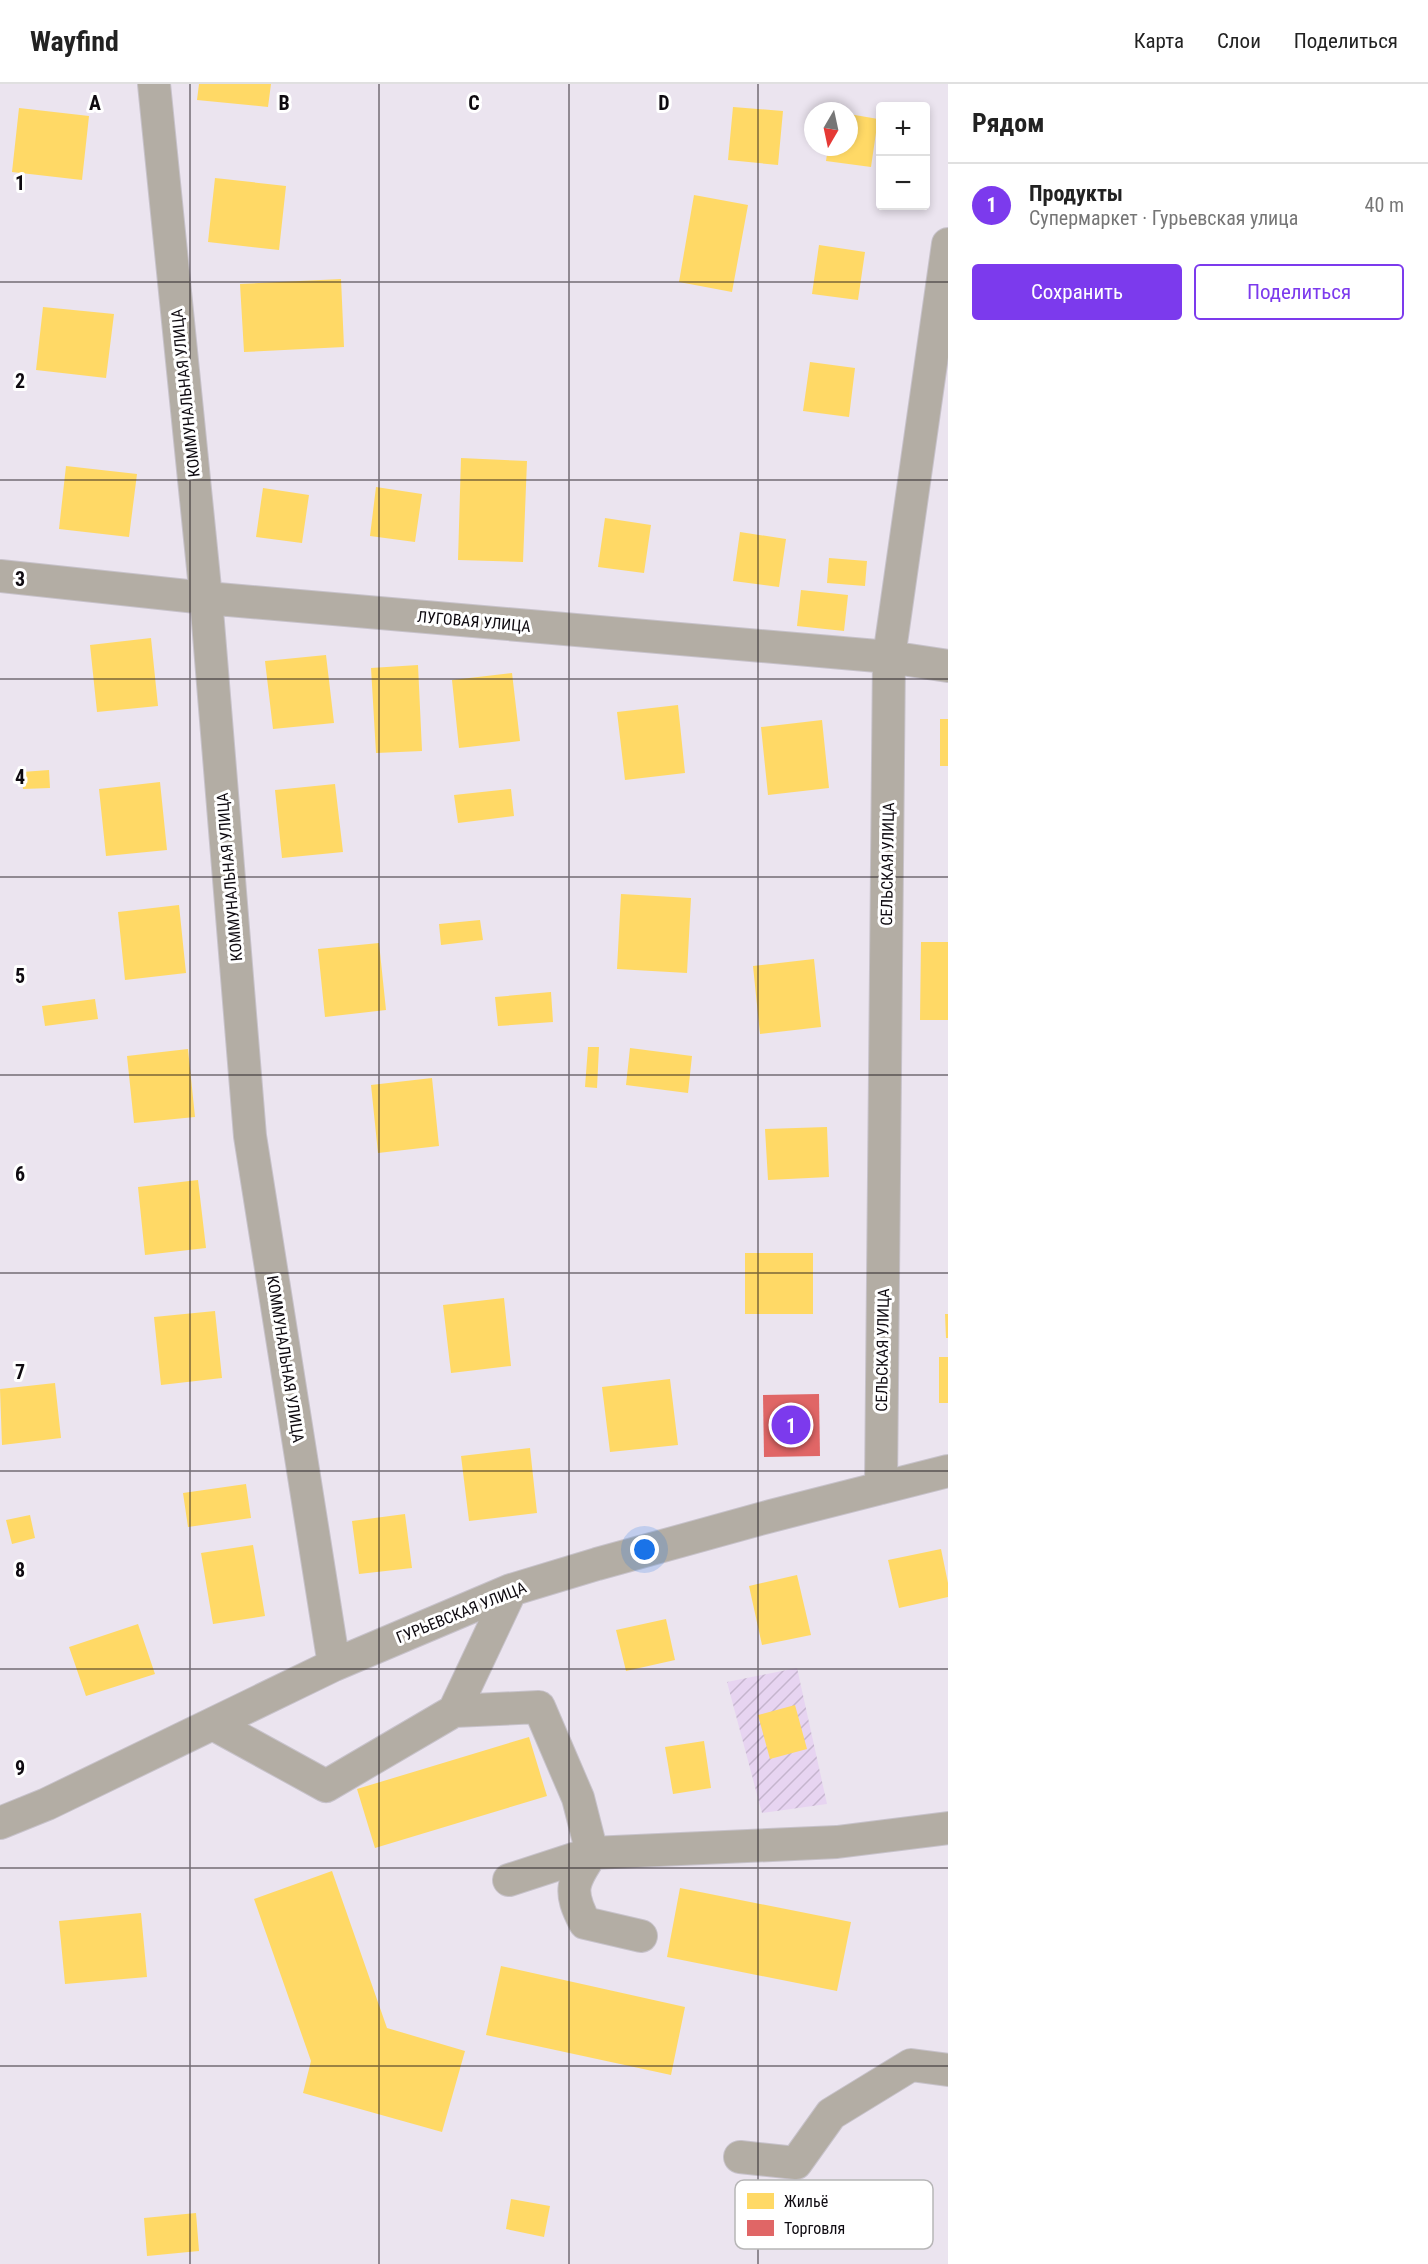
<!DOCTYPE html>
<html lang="ru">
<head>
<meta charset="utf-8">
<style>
	:root { --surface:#fff; --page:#f2f2f2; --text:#222; --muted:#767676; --line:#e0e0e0; --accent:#7c3aed }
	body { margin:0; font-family:"Roboto Condensed",sans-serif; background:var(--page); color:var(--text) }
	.controls { position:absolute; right:18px; top:18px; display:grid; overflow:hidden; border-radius:6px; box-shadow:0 3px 9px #0003 }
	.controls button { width:54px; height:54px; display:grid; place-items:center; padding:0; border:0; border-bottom:2px solid var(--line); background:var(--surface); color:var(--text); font:30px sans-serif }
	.compass { position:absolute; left:804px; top:18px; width:54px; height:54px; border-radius:50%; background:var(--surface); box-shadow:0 3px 9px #0003; rotate:189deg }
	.you { position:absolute; left:645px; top:1466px; width:21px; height:21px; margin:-15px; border:4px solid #fff; border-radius:50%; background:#1a73e8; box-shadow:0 0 0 9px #1a73e833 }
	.badge { display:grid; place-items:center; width:39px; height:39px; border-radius:50%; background:var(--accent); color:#fff; font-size:20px; font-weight:700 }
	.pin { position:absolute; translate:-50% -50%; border:3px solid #fff; box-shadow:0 2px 6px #0006 }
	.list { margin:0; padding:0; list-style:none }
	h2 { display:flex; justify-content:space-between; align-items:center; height:78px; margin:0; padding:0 24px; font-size:26px }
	h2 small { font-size:20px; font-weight:400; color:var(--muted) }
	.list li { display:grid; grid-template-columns:39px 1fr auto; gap:18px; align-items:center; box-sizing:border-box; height:84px; padding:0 24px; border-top:2px solid var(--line) }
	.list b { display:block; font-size:22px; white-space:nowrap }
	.list p { margin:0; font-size:20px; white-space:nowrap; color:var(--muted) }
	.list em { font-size:20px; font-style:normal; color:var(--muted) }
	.actions { display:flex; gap:12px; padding:18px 24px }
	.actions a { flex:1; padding:14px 0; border:2px solid var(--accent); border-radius:6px; text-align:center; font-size:21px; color:var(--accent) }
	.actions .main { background:var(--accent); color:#fff }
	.map { position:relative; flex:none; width:948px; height:2180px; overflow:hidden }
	header { display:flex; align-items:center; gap:36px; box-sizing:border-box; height:84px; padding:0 30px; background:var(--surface); border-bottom:2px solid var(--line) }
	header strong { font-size:28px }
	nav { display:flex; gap:33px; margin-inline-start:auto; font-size:21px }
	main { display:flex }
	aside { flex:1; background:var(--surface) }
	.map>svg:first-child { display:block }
	.garden { fill:url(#garden-furrows) }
	.homes { fill:#ffd966 }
	.shops { fill:#e06666 }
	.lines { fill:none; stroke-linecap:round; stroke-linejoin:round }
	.minor-casing { stroke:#c7c2ca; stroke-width:34 }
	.minor { stroke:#b3ada4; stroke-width:32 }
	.grid { fill:none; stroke:#0e0a10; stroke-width:1.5; stroke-opacity:0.55 }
	.labels { text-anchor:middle; stroke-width:6; stroke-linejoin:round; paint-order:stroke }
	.street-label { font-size:16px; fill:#0e0a10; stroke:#fff }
	.key { fill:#fff; stroke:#b7b6b7; stroke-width:1.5 }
	.key-label { font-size:16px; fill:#0e0a10 }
	.grid-label { font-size:20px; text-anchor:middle; font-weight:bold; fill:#0e0a10; stroke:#fff; stroke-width:6; stroke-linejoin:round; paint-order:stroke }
</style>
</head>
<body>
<header>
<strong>Wayfind</strong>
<nav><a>Карта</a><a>Слои</a><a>Поделиться</a></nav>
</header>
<main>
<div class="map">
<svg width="948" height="2180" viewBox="0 0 948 2180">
	<defs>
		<pattern id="garden-furrows" width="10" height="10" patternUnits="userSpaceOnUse" patternTransform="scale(1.5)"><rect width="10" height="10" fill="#e7d4f1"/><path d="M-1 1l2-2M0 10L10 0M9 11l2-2" fill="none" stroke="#c5b5ce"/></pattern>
	</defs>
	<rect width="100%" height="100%" fill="#ebe4ef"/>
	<!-- garden -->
	<path class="garden" d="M797 1584 827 1720 762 1729 727 1598Z"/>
	<!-- homes -->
	<path class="homes" d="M199 0H271L268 23 197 16Z
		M733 23 783 27 778 81 728 76Z
		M19 24 89 32 82 96 12 88Z
		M849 30 878 35 871 83 826 77 828 63H849Z
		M215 94 286 102 279 166 208 158Z
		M694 111 748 121 732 208 679 198Z
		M819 161 865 168 858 216 812 210Z
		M341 195 344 263 244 268 240 200Z
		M43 223 114 230 106 294 36 286Z
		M810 278 855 284 849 333 803 327Z
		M461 374 527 377 523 478 458 476Z
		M66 382 137 390 129 453 59 445Z
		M376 403 422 410 415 458 370 452Z
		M263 404 309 411 302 459 256 453Z
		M605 434 651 441 644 489 598 483Z
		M740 448 786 455 779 503 733 497Z
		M829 474 867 477 865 502 827 499Z
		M801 506 848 511 844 547 797 542Z
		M151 554 158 622 97 628 90 561Z
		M326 571 334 639 273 645 265 577Z
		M418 581 422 667 376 669 371 584Z
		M512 589 520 657 459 664 452 596Z
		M678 621 685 689 625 696 617 628Z
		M940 635H948V682H940Z
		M822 636 829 704 768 711 761 643Z
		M49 686 50 704 23 705 22 688Z
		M160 698 167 766 106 772 99 705Z
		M335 700 343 768 282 774 275 706Z
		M511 705 514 732 458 739 454 711Z
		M621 810 691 814 687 889 617 885Z
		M179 821 186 889 125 896 118 828Z
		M480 836 483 856 441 861 439 840Z
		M921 858H948V936H920Z
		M379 859 386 926 325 933 318 865Z
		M814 875 821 943 760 950 753 882Z
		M551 908 553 938 498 942 495 913Z
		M95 915 98 935 45 942 42 922Z
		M588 963H599L597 1004 585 1003Z
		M630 964 692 972 688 1009 626 1001Z
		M188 965 195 1033 134 1039 127 972Z
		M432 994 439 1062 378 1069 371 1001Z
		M827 1043 829 1093 768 1096 765 1045Z
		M198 1096 206 1164 145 1171 138 1103Z
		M745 1169H813V1230H745Z
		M504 1214 511 1282 451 1289 443 1221Z
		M215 1227 222 1294 161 1301 154 1233Z
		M945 1230H948V1254H946Z
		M939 1273H948V1319H939Z
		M670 1295 678 1361 610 1368 602 1303Z
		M55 1299 61 1354 2 1361 0 1305Z
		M530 1364 537 1429 469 1437 461 1372Z
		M246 1400 251 1434 188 1443 183 1409Z
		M405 1430 412 1484 359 1490 352 1437Z
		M30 1431 35 1454 12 1460 6 1436Z
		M253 1461 265 1532 213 1540 201 1469Z
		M941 1465 948 1499V1513L899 1524 888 1476Z
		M797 1491 811 1551 762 1561 749 1502Z
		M666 1535 675 1576 626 1587 616 1546Z
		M138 1540 155 1590 86 1612 69 1563Z
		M795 1621 807 1665 770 1675 758 1631Z
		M529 1653 547 1712 375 1764 357 1705Z
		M704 1657 711 1704 673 1710 665 1663Z
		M332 1787 387 1944 465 1967 442 2048 303 2009 311 1977 254 1815Z
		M680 1804 851 1838 837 1907 667 1873Z
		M141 1829 147 1893 65 1900 59 1837Z
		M501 1882 685 1923 671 1991 486 1951Z
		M511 2115 550 2122 544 2153 506 2145Z
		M196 2129 199 2167 147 2172 144 2134Z"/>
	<!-- shops -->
	<path class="shops" d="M819 1310 820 1372 764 1373 763 1311Z"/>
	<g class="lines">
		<!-- minor casing -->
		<g class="minor-casing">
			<path id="minor" d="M154 0 206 514 250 1052 334 1581
				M0 492 206 514 889 573 948 582
				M881 1404 889 573 948 160
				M511 1506 454 1627 539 1623 578 1714 592 1769C572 1798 568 1807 585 1839L641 1852
				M213 1640 326 1702 454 1627
				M0 1739 47 1720 334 1581 511 1506 597 1480 771 1432 948 1387
				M509 1796 592 1769 837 1758 948 1744
				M740 2073 796 2079 831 2030 911 1981 948 1986"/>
		</g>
		<!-- minor -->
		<use href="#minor" class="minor"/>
	</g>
	<!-- grid -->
	<path class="grid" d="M190 0V2180M379 0V2180M569 0V2180M758 0V2180M0 198H948M0 396H948M0 595H948M0 793H948M0 991H948M0 1189H948M0 1387H948M0 1585H948M0 1784H948M0 1982H948"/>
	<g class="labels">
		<!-- street labels -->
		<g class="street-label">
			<text transform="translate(185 309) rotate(-96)" y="6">КОММУНАЛЬНАЯ УЛИЦА</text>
			<text transform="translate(474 537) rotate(5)" y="6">ЛУГОВАЯ УЛИЦА</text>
			<text transform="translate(887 780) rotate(-89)" y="6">СЕЛЬСКАЯ УЛИЦА</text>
			<text transform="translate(229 793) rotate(-95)" y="6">КОММУНАЛЬНАЯ УЛИЦА</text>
			<text transform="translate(882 1266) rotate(-89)" y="6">СЕЛЬСКАЯ УЛИЦА</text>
			<text transform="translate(286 1275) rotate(81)" y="6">КОММУНАЛЬНАЯ УЛИЦА</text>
			<text transform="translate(461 1528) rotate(-22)" y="6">ГУРЬЕВСКАЯ УЛИЦА</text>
		</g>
	</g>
	<!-- legend -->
	<rect x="735" y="2096" width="198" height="69" rx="9" class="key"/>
	<rect x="747" y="2109" width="27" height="16" fill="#ffd966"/>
	<rect x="747" y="2136" width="27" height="16" fill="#e06666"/>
	<g class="key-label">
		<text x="784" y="2123">Жильё</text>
		<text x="784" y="2150">Торговля</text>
	</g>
	<g class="grid-label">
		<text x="95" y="26">A</text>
		<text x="284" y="26">B</text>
		<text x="474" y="26">C</text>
		<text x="664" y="26">D</text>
		<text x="20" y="106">1</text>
		<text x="20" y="304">2</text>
		<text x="20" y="502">3</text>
		<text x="20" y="700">4</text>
		<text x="20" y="899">5</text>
		<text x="20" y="1097">6</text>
		<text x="20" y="1295">7</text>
		<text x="20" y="1493">8</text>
		<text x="20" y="1691">9</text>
	</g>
</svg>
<div class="controls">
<button>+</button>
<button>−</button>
</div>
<svg class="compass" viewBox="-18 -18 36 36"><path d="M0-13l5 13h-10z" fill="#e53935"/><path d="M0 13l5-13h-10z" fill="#767676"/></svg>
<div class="you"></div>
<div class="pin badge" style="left:791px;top:1341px">1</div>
</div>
<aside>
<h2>Рядом<small></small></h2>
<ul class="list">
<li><span class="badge">1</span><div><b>Продукты</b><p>Супермаркет · Гурьевская улица</p></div><em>40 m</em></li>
</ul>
<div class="actions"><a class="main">Сохранить</a><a>Поделиться</a></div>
</aside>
</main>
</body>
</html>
